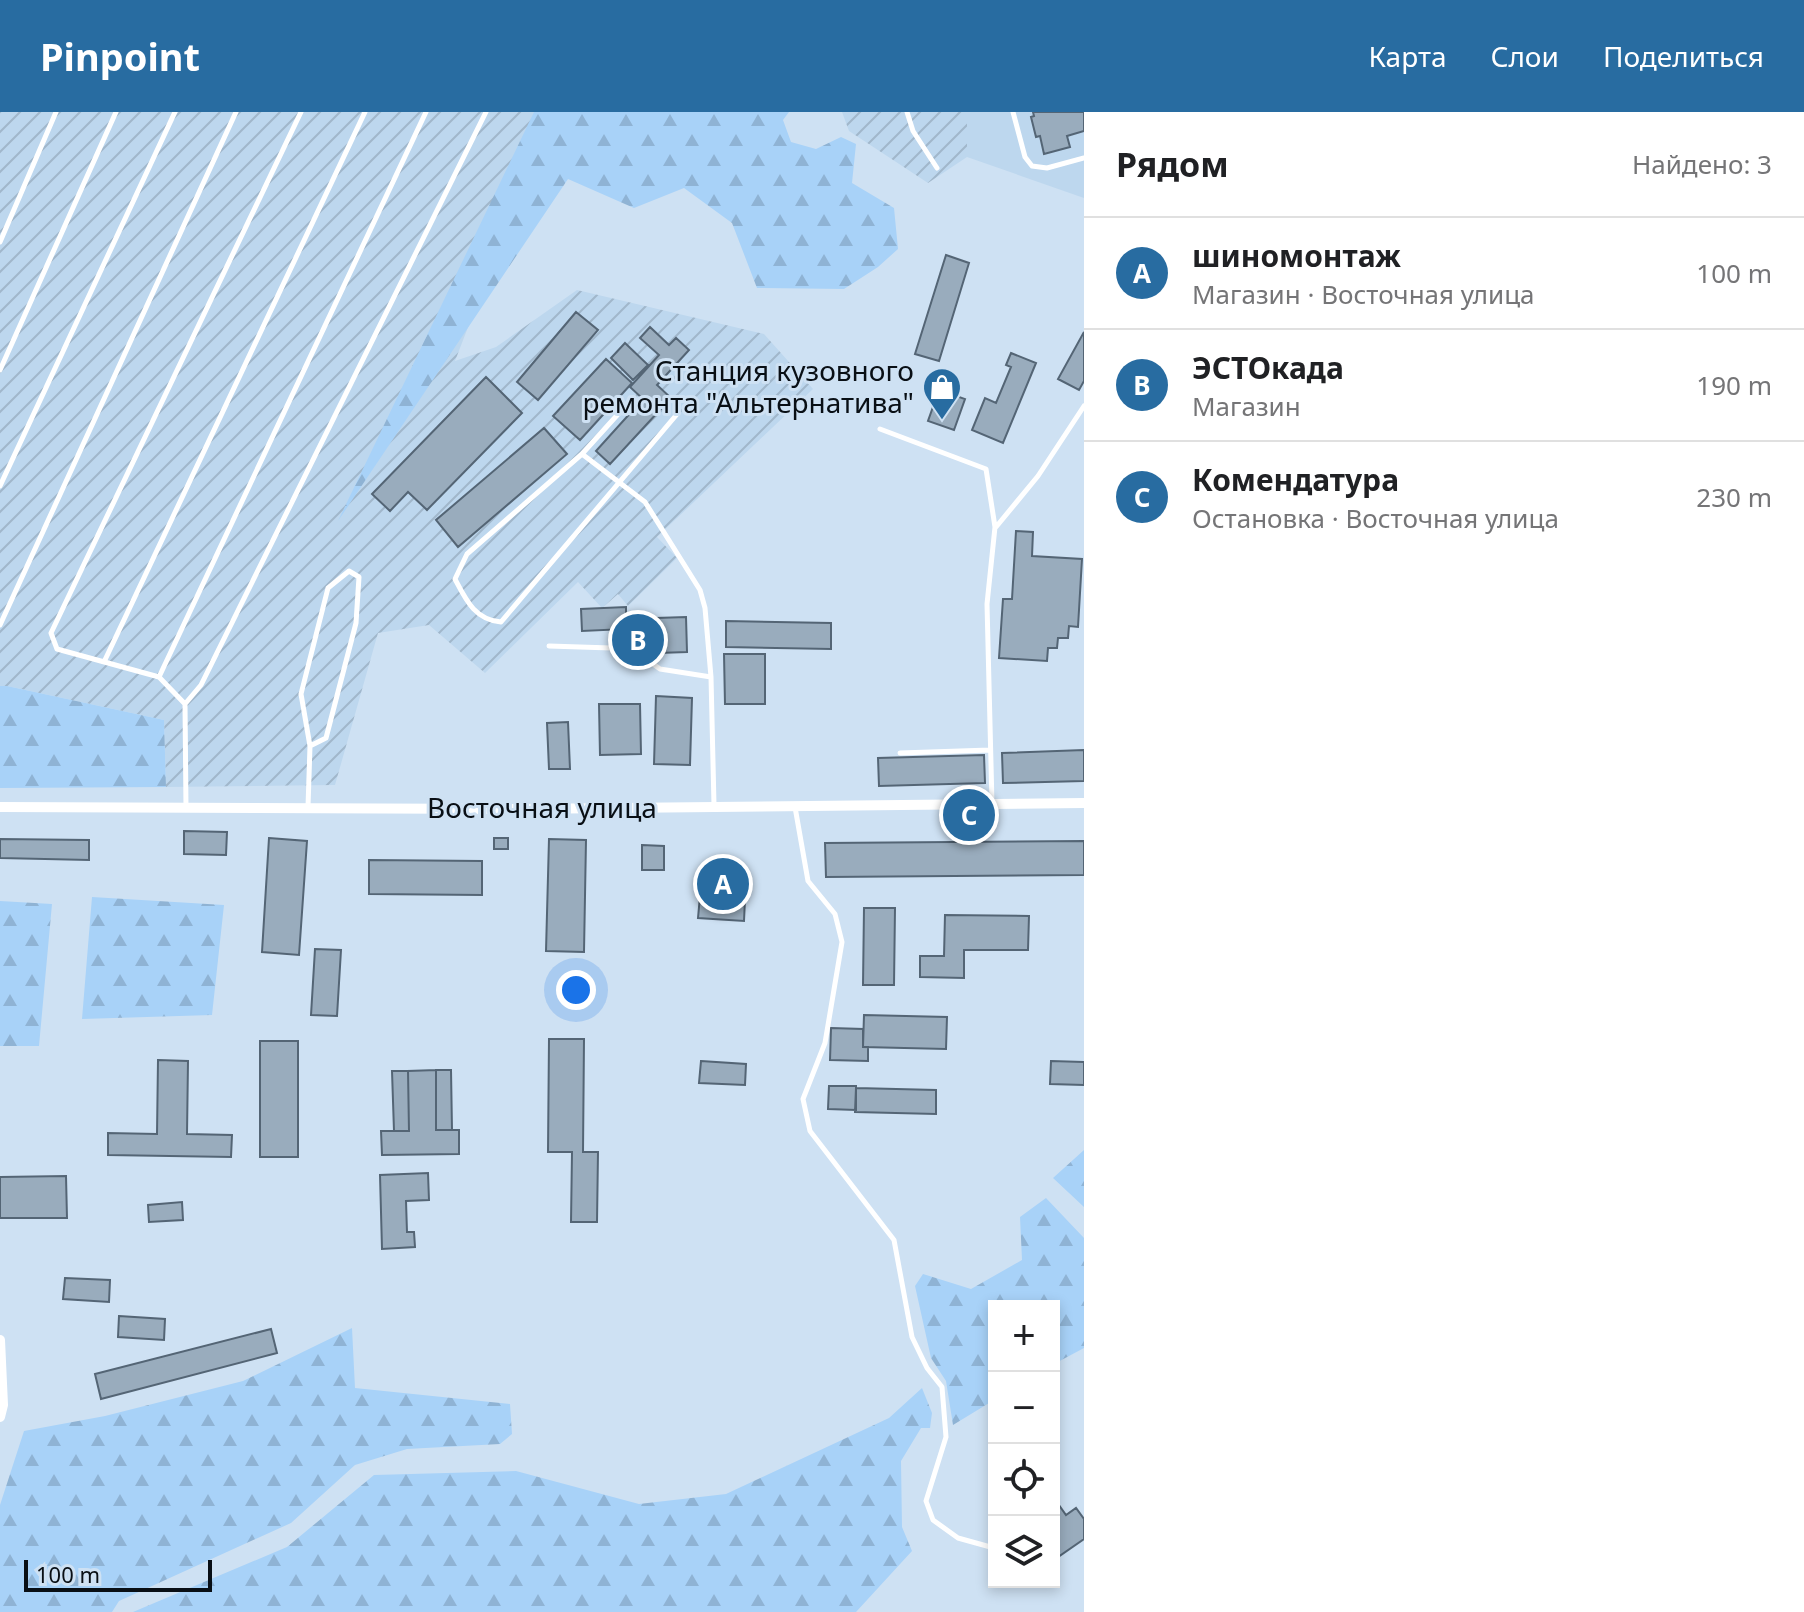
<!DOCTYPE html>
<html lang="ru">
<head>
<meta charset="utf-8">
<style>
	:root { --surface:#fff; --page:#f6f6f6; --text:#202124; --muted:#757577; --line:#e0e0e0; --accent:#286ca1 }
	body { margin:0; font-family:"Noto Sans",sans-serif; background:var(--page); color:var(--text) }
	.controls { position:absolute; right:24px; bottom:24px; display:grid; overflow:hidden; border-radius:0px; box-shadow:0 4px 12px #0003 }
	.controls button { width:72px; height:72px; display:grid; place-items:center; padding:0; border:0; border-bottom:2px solid var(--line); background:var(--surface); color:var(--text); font:40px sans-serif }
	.scale { position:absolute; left:24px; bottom:20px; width:188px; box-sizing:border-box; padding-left:8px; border:4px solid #090f15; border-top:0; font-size:22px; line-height:28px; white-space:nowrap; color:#090f15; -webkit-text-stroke:6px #cee1f3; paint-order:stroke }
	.you { position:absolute; left:576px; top:878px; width:28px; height:28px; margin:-20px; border:6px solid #fff; border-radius:50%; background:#1a73e8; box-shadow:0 0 0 12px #1a73e833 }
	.badge { display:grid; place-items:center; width:52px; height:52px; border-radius:50%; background:var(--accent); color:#fff; font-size:26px; font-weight:700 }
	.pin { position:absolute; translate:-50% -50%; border:4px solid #fff; box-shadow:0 2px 8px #0006 }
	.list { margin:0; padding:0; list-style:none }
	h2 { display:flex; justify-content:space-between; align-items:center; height:104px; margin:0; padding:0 32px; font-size:34px }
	h2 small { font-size:26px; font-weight:400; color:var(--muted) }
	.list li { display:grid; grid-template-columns:52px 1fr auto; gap:24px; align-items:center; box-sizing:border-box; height:112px; padding:0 32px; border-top:2px solid var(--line) }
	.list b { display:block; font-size:30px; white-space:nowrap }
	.list p { margin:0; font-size:26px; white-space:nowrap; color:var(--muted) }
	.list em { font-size:26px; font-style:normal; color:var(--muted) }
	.icon { flex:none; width:44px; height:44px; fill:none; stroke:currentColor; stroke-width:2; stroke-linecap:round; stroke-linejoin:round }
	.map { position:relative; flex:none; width:1084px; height:1500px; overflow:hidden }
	header { display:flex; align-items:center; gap:48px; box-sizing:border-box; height:112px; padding:0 40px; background:var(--accent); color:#fff }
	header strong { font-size:38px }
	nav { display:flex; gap:44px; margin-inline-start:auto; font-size:28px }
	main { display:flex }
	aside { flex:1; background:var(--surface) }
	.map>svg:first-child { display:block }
	.built { fill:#bdd7ee }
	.industrial { fill:url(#industrial-furrows) }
	.forest { fill:url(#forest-firs) }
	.building { fill:#99acbd; stroke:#546575; stroke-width:2 }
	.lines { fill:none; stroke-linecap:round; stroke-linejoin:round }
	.lane { stroke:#fff; stroke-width:5 }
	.street { stroke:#fff; stroke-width:10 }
	.labels { text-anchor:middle; stroke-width:6; stroke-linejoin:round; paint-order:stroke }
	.poi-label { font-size:28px; fill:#090f15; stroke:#cee1f3; text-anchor:end }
	.street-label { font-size:28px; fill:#090f15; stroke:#cee1f3 }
</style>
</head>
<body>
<header>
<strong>Pinpoint</strong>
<nav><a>Карта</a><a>Слои</a><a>Поделиться</a></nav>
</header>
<main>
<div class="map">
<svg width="1084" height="1500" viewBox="0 0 1084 1500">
	<defs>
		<pattern id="industrial-furrows" width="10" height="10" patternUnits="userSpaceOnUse" patternTransform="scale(2)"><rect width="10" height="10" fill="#bdd7ee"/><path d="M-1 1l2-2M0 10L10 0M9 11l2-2" fill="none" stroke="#a1b7cb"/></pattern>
		<pattern id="forest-firs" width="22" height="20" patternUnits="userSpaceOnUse" patternTransform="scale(2)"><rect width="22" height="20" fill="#a8d2f8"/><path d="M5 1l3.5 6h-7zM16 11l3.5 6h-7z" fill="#8fb3d4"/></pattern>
	</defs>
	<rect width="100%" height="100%" fill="#cee1f3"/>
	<!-- built -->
	<path class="built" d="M967 0H1084V86L967 45Z"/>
	<!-- industrial -->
	<path class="industrial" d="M0 0H551L455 249 496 235 577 178 764 222 813 277 657 425 677 446 628 494 618 482 602 496 578 470 485 561 429 513 378 521 335 673 166 675 164 608 7 574H0Z
		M842 0H967V45L928 71 849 19Z"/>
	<!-- forest -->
	<path class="forest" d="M534 0H789L783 8 791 30 816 37 841 25 856 32 852 71 894 96 898 137 878 155 844 177 757 176 732 111 684 76 634 96 568 67 338 409Z
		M0 574H7L164 608 166 675 0 676Z
		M92 785 224 793 212 903 82 907Z
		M0 789 52 792 39 934H0Z
		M1084 1038V1095L1053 1066Z
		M1046 1086 1084 1126V1236L1054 1252V1194H994V1288L953 1313 946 1269 931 1246 915 1174 923 1162 971 1177 1022 1148 1020 1105Z
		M352 1216 355 1276 510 1292 512 1322 500 1332 407 1337 355 1353 291 1411 119 1489 112 1500H0V1393L24 1319 105 1304 243 1269Z
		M922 1276 932 1301 930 1316H921L901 1349 902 1415 912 1439 856 1500H133L287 1435 374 1363 516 1359 639 1392 726 1382 889 1306Z"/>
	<!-- building -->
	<path class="building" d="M1033 0H1084V19L1067 24 1070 35 1044 42 1040 24 1036 25 1031 5 1034 4Z
		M946 143 969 151 939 249 915 242Z
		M576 200 598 218 538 288 517 270Z
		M650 215 669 233 676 226 689 238 657 273 671 286 610 352 596 339 643 287 630 275 659 243 640 226Z
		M1084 220V269L1079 278 1058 267Z
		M625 231 648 253 633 268 611 246Z
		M1011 241 1036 251 1003 331 972 318 985 286 996 291 1011 255 1006 253Z
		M606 247 632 271 580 328 553 304Z
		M486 265 522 301 427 398 408 380 390 399 372 382Z
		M939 278 965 287 954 318 928 309Z
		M544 316 567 342 458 435 436 408Z
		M1016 419 1033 420 1032 444 1082 447 1078 515 1069 514 1068 526H1058L1057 536H1048L1047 549 999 546 1003 487H1012Z
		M626 495V508L642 507V515H657V532L630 533V523L625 524V517L582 519 581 497Z
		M686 505 687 540 658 541 656 506Z
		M726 509 831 511V537L726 535Z
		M724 542H765V592H725Z
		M656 584 692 586 690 653 654 652Z
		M599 592H640L641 642 600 643Z
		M568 610 570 657H549L547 611Z
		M1084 638V669L1003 671 1002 641Z
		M984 643 985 671 879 674 878 646Z
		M184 719 227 720 226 743 184 742Z
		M269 726 307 729 299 843 262 840Z
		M494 726H508V737H494Z
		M0 727 89 728V748L0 746Z
		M549 727 586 728 584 840 546 839Z
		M1084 729V763L826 765 825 731Z
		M642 733 664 734V758H642Z
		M369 748 482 749V783L369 782Z
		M713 765 737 766 736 781 712 780Z
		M700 784 745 787 744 809 698 806Z
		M864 796H895L894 873H863Z
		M945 803 1029 804 1028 838H964V866L920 865V844H944Z
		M315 837 341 838 337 904 311 903Z
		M864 903 947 905 946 937 863 935Z
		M831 916 863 917V935H868V949L830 948Z
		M549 927H584L583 1040H598L597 1110H571L572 1040H548Z
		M260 929H298V1045H260Z
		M158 948 188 949 187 1022 232 1023 231 1045 108 1043V1021L157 1022Z
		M701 949 746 952 745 973 699 971Z
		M1051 949 1084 950V973L1050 972Z
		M436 958H451L452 1018H436Z
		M436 958V1018H459V1042L382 1043 381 1019H409L408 959Z
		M392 959H408L409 1019H394Z
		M829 974H856V998L828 997Z
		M856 976 936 978V1002L855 1000Z
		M428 1061 429 1088 406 1089 407 1120H414L415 1135 382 1137 380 1063Z
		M66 1064 67 1106H0V1065Z
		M182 1090 183 1108 149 1110 148 1093Z
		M65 1166 110 1168 109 1190 63 1187Z
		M119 1204 165 1207 164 1228 118 1225Z
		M271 1217 277 1241 101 1287 95 1262Z
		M1054 1386 1066 1403 1076 1396 1084 1407V1427L1058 1445 1054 1439Z"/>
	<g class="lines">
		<!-- lane -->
		<path class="lane" d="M907 0 913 19 937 56
			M1013 0 1025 45 1032 54 1047 56 1084 46
			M0 130 56 0
			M0 258 116 0
			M678 301 501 510C475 508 466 488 455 467L467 442 582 342 645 390 700 478 705 496 711 565 714 693
			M880 317 986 357 995 415 987 492 992 692
			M582 342 629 290
			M0 374 175 0
			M996 415 1038 364 1084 294
			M0 513 236 0
			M549 534 611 536 646 547 660 557 711 565
			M104 550 365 0
			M159 565 426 0
			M185 592 159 565 57 537 51 521 301 0
			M900 641 990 638
			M308 695 310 634 301 582 328 476 349 459 359 465 356 511 326 626 310 634
			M795 695 808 769 835 802 842 830 825 931 803 987 810 1019 894 1128 912 1225 927 1256 942 1275 946 1325 926 1389 933 1408 958 1426 994 1436
			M186 696 185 592 201 573 486 0
			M1054 1462 1057 1464"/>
		<!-- street -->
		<path class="street" d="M0 695 518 697 1084 691
			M0 1228 3 1293 0 1305"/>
	</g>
	<!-- icons -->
	<defs>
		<g id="shop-pin" transform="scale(2)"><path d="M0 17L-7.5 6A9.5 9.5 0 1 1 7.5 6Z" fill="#286ca1" stroke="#cee1f3"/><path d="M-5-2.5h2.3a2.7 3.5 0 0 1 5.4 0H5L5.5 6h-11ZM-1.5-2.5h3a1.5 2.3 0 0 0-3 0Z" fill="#fff"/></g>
	</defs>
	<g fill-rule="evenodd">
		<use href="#shop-pin" x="942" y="275"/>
	</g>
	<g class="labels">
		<!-- poi labels -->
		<g class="poi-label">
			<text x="914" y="269">Станция кузовного<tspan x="914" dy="32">ремонта "Альтернатива"</tspan></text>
		</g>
		<!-- street labels -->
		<g class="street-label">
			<text x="542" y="706">Восточная улица</text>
		</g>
	</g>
</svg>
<div class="controls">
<button>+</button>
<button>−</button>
<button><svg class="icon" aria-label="locate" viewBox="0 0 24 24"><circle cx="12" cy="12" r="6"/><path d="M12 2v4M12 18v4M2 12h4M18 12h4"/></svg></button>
<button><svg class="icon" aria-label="layers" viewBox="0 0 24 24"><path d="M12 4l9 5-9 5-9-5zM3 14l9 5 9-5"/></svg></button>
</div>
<div class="scale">100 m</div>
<div class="you"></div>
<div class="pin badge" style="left:723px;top:772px">A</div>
<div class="pin badge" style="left:638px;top:528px">B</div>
<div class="pin badge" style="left:969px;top:703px">C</div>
</div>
<aside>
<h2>Рядом<small>Найдено: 3</small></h2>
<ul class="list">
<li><span class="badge">A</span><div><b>шиномонтаж</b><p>Магазин · Восточная улица</p></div><em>100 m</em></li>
<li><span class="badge">B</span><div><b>ЭСТОкада</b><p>Магазин</p></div><em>190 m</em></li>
<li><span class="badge">C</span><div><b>Комендатура</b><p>Остановка · Восточная улица</p></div><em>230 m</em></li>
</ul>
</aside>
</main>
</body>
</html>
